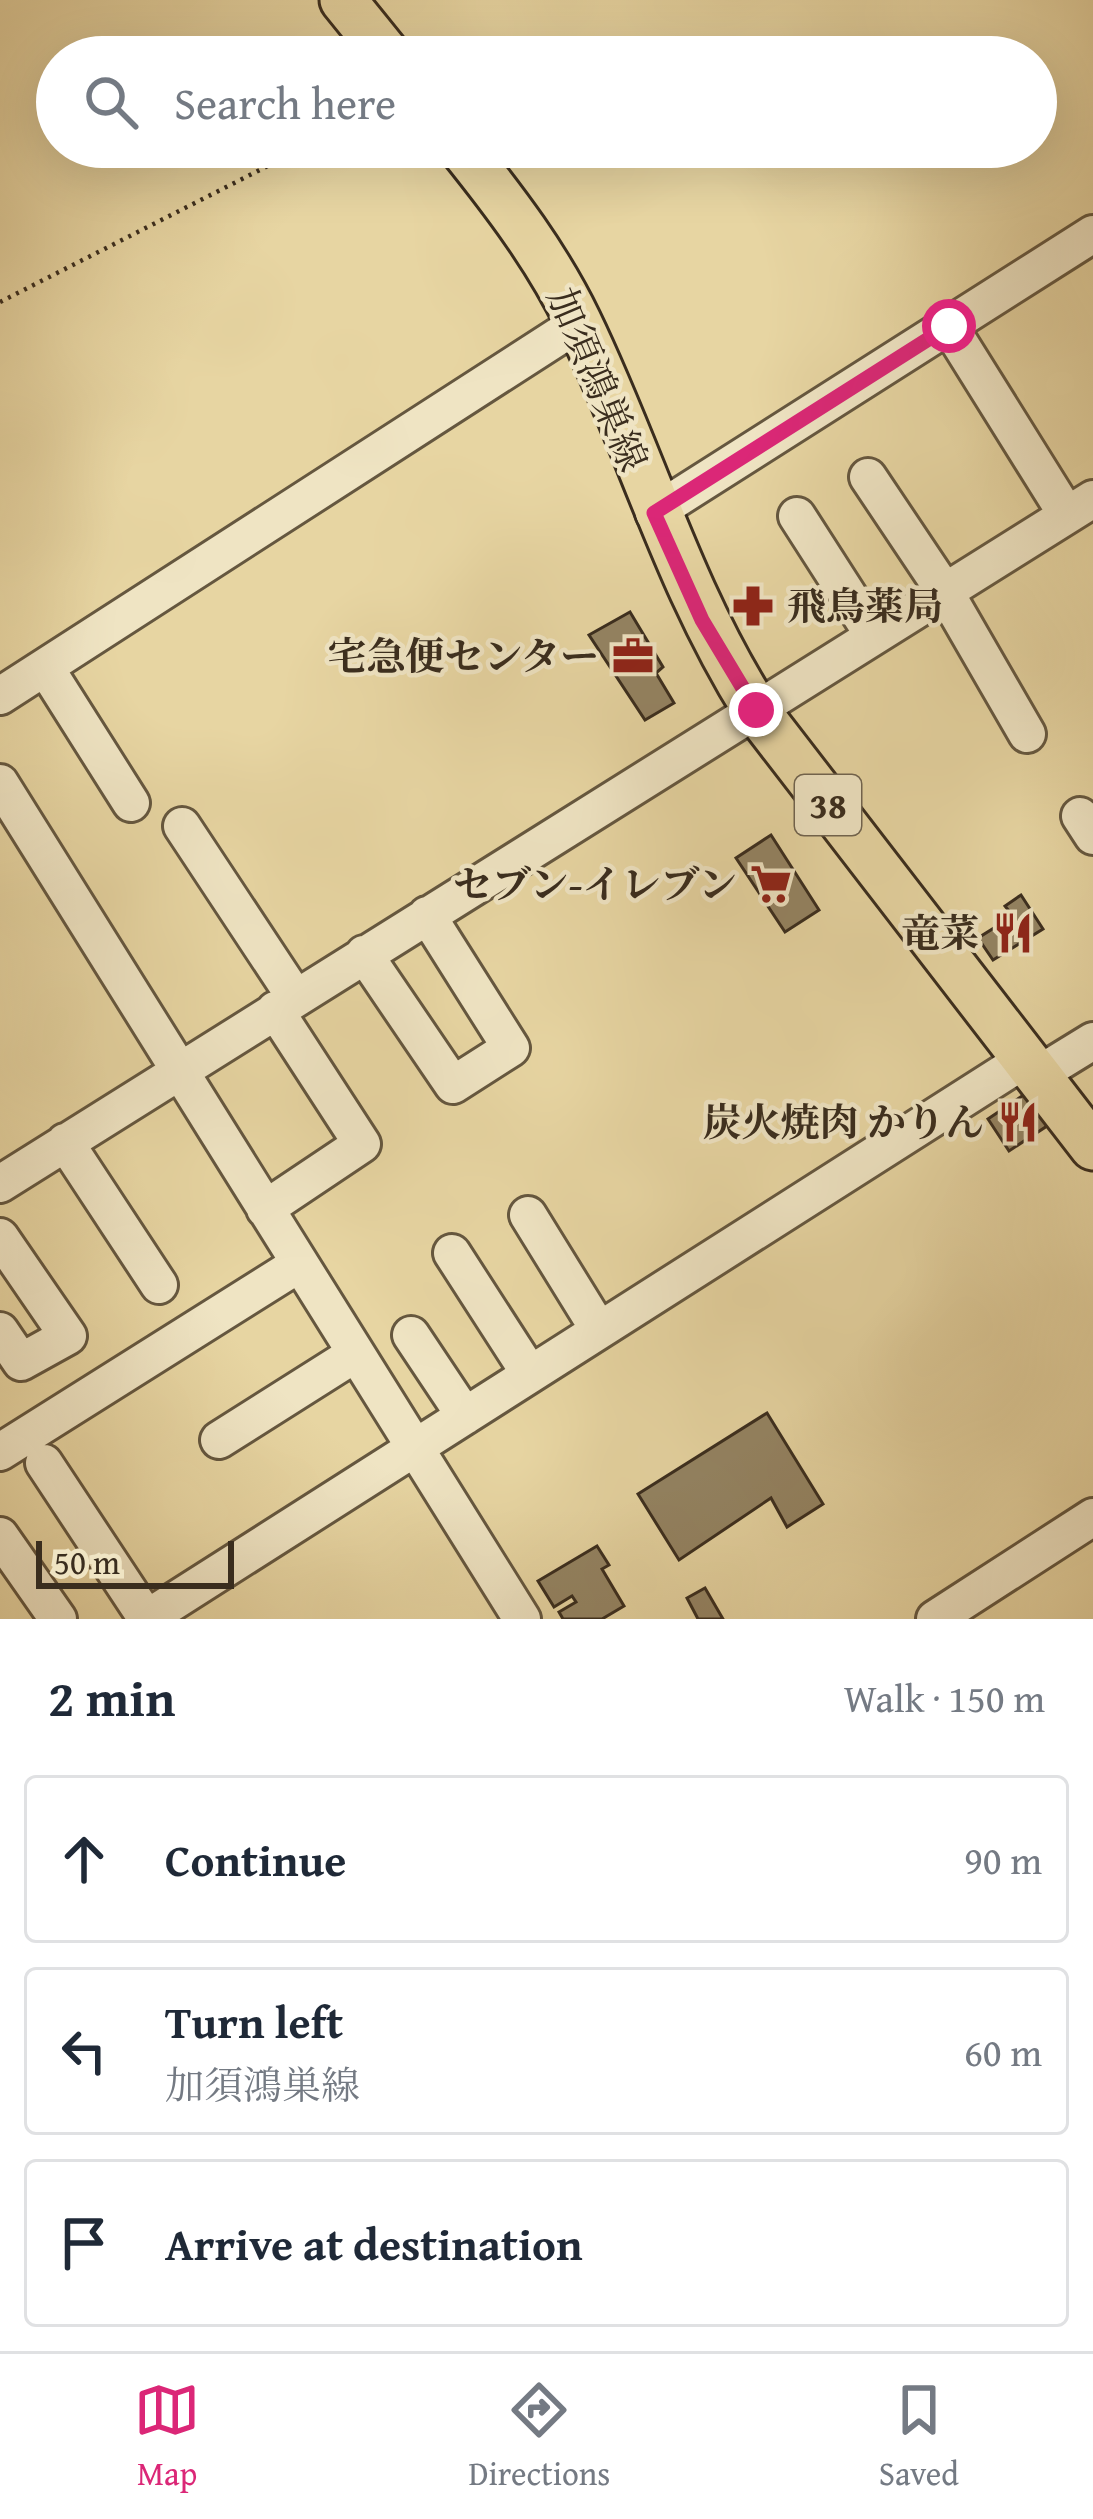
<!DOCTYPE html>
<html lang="en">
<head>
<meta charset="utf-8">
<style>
	:root { --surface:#fff; --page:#f6f6f7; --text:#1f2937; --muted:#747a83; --line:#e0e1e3; --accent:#db2777 }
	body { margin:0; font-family:"Gentium Book Plus","Noto Serif JP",serif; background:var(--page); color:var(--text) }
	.scale { position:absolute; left:36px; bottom:30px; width:198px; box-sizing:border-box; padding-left:12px; border:6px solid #3a2d1e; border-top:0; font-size:33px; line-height:42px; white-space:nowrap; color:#3a2d1e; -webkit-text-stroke:9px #efe4c3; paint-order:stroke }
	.stop { position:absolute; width:36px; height:36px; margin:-27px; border:9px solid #db2777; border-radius:50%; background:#fff }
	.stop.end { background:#db2777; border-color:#fff; box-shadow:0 3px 12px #0008 }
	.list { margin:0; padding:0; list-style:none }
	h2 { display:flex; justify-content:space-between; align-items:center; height:156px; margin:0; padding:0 48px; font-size:51px }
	h2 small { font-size:39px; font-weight:400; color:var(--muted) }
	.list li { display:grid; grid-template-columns:78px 1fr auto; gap:36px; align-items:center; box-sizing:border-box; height:168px; margin:0 24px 24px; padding:0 24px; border:3px solid var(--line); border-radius:12px }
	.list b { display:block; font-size:45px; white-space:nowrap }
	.list p { margin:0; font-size:39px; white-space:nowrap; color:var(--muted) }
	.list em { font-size:39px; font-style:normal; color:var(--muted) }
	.icon { flex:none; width:66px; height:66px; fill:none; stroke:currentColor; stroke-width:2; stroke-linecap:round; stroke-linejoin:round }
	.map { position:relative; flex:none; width:1093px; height:1619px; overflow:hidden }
	.search { position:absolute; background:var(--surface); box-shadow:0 12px 48px #0002; left:36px; right:36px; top:36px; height:132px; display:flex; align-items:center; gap:30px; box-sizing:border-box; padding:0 42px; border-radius:66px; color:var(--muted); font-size:45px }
	.sheet { height:732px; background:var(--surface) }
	nav { display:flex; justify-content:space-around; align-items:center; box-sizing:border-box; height:168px; border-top:3px solid var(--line); background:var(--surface); font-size:33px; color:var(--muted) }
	nav a { display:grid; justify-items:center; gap:6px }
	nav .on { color:var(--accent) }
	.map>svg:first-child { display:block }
	.building { fill:#948463; stroke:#3a2d1e; stroke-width:3 }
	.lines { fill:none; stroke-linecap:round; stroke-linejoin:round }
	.minor-casing { stroke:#65573f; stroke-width:42 }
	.major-casing { stroke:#3a2d1e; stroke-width:51 }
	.path { stroke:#3a2d1e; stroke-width:4.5; stroke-dasharray:3 6; stroke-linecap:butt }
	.minor { stroke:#efe4c3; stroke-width:36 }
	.major { stroke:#e7d5a2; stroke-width:45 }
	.route { stroke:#db2777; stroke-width:15 }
	.labels { text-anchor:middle; stroke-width:9; stroke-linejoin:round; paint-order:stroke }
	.shield { fill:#efe4c3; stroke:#706450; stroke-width:3 }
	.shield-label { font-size:36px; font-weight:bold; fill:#3a2d1e }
	.street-label { font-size:39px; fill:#3a2d1e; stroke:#efe4c3 }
	.poi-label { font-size:39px; font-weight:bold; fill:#3a2d1e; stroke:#efe4c3; text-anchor:end }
</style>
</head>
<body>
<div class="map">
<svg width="1093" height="1619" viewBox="0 0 1093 1619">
	<rect width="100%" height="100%" fill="#e7d5a2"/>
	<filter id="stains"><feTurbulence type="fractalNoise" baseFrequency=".00167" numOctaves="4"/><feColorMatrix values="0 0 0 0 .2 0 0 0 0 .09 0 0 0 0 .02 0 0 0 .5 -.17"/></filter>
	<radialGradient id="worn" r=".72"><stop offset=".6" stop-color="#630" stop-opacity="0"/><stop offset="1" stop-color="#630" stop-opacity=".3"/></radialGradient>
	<!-- building -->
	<path class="building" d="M630 612 663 667 656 673 674 703 645 720 589 635Z
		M771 835 819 910 785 932 736 858Z
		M1021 895 1043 929 993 960 978 938 1013 916 1005 906Z
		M1025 1094 1047 1126 1009 1151 988 1119Z
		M767 1413 823 1504 787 1527 771 1498 679 1560 638 1494Z
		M597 1546 609 1565 602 1569 624 1606 602 1619H563L559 1612 576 1602 572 1596 554 1607 538 1581Z
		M705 1588 723 1619H698L687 1598Z"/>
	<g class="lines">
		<!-- minor casing -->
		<g class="minor-casing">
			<path id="minor" d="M949 326 1067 515
				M868 477 945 592 1027 734
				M654 513 1093 234
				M797 516 874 636
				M45 667 131 803
				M0 696 579 323
				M0 783 522 1619
				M1080 816 1093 836
				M182 826 295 997
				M364 954 453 1085 511 1048 427 915
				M1036 1076 1093 1041
				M65 1142 159 1285
				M0 1184 1093 499
				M265 1209 362 1144 275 1010
				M528 1215 599 1330
				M0 1237 68 1336 21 1362 0 1331
				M452 1253 530 1374
				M411 1335 465 1416
				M219 1440 355 1354
				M0 1452 299 1264
				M44 1463 147 1619
				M0 1536 58 1619
				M146 1619 1024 1060
				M935 1619 1093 1517"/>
		</g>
		<!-- major casing -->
		<g class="major-casing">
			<path id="major" d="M343 0 389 57
				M461 147C505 202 547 257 578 321 642 453 676 583 756 710L1093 1147"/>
		</g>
		<!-- path -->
		<path class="path" d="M0 302 305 147"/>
		<!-- minor -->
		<use href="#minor" class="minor"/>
		<!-- major -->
		<use href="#major" class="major"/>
	</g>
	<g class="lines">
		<!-- route -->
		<path class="route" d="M756 710 702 620 654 513 949 326"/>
	</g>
	<!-- icons -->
	<defs>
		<g id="pharmacy-bare" transform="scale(3.24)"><path d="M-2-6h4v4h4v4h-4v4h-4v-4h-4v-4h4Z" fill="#8f2418" stroke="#efe4c3" stroke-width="2.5" paint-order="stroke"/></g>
		<g id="office-bare" transform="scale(3.24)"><path d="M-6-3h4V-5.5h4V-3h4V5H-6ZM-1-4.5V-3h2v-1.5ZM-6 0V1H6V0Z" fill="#8f2418" stroke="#efe4c3" stroke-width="2.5" paint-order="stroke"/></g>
		<g id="supermarket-bare" transform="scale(3.24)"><path d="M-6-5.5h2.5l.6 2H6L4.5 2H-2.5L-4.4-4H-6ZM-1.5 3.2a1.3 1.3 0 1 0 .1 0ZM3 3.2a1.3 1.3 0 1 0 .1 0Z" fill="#8f2418" stroke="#efe4c3" stroke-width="2.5" paint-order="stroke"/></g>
		<g id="restaurant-bare" transform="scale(3.24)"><path d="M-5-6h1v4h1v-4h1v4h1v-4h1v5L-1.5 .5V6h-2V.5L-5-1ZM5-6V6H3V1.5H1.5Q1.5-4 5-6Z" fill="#8f2418" stroke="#efe4c3" stroke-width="2.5" paint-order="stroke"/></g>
	</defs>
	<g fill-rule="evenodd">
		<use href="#pharmacy-bare" x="753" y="606"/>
		<use href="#office-bare" x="633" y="656"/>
		<use href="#supermarket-bare" x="771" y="884"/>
		<use href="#restaurant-bare" x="1013" y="933"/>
		<use href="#restaurant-bare" x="1018" y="1122"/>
	</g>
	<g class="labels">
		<!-- shield labels -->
		<rect class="shield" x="795" y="775" width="66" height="60" rx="9"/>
		<g class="shield-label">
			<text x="828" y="818">38</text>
		</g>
		<!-- street labels -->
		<g class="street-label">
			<text transform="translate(598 379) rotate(67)" y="14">加須鴻巣線</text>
		</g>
		<!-- poi labels -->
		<g class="poi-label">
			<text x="787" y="620" text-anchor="start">飛鳥薬局</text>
			<text x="599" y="670">宅急便センター</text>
			<text x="737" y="898">セブン-イレブン</text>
			<text x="979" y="947">竜菜</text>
			<text x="984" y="1136">炭火焼肉 かりん</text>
		</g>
	</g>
	<rect width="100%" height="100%" filter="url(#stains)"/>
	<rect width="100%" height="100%" fill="url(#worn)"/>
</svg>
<div class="scale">50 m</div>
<div class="stop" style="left:949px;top:326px"></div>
<div class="stop end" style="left:756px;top:710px"></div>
<div class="search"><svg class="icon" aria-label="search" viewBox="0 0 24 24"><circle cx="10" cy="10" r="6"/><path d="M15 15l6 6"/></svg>Search here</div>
</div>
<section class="sheet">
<h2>2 min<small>Walk · 150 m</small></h2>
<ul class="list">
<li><svg class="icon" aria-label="ahead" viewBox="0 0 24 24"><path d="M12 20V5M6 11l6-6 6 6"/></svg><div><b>Continue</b></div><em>90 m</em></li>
<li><svg class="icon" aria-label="left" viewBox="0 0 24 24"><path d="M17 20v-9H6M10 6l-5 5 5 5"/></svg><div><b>Turn left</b><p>加須鴻巣線</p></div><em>60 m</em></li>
<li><svg class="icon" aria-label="arrive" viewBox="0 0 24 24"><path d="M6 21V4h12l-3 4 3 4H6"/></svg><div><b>Arrive at destination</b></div></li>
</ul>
</section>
<nav>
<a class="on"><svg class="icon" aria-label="map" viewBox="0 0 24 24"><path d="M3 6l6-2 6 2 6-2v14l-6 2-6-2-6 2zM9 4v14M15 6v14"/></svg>Map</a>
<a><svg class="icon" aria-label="directions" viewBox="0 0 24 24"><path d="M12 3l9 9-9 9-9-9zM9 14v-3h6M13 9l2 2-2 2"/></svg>Directions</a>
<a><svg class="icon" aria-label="saved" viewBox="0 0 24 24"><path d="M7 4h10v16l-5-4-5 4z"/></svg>Saved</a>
</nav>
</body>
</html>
